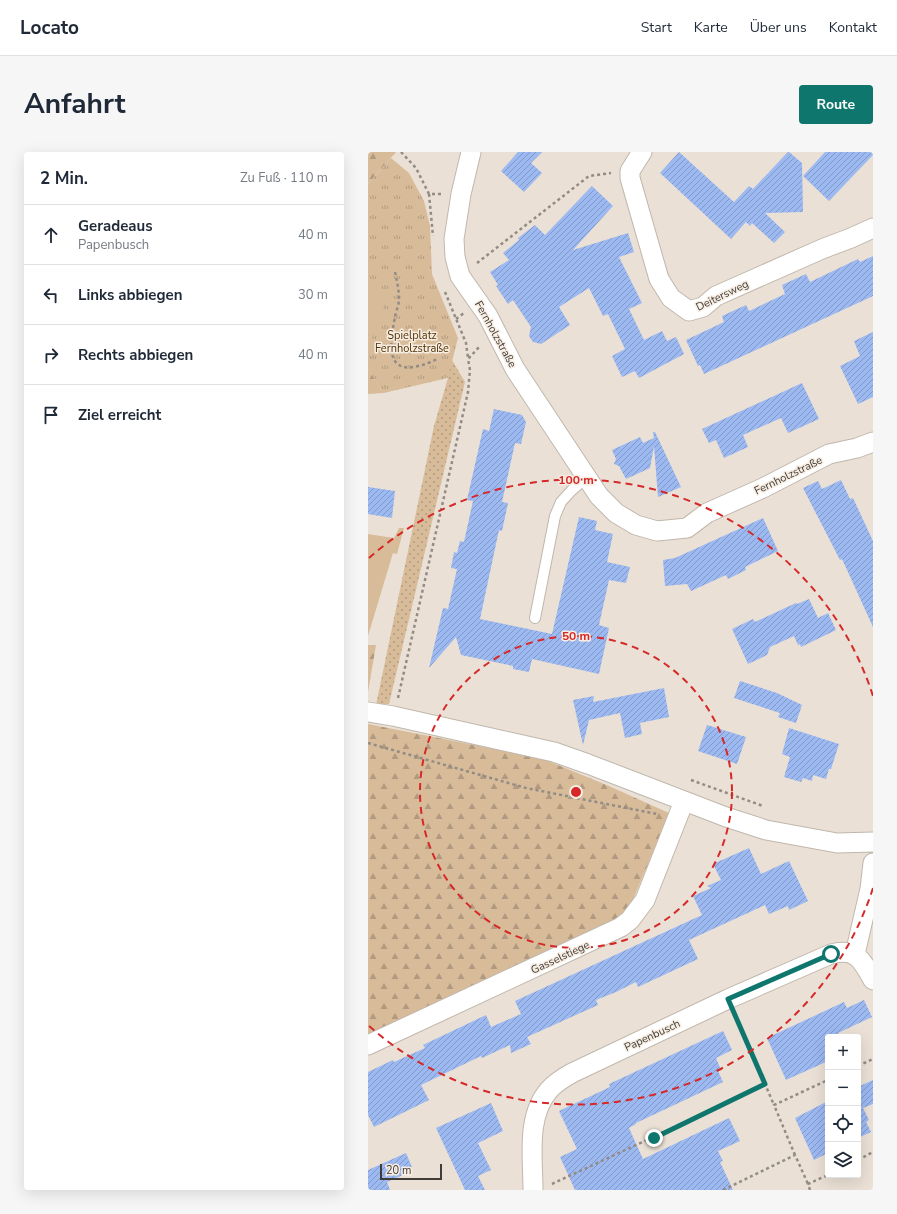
<!DOCTYPE html>
<html lang="de">
<head>
<meta charset="utf-8">
<style>
	:root { --surface:#fff; --page:#f6f6f7; --text:#1f2937; --muted:#747a83; --line:#e0e1e3; --accent:#0f766e }
	body { margin:0; font-family:"Nunito Sans",sans-serif; background:var(--page); color:var(--text) }
	.controls { position:absolute; right:12px; bottom:12px; display:grid; overflow:hidden; border-radius:4px; box-shadow:0 4px 16px #0002 }
	.controls button { width:36px; height:36px; display:grid; place-items:center; padding:0; border:0; border-bottom:1px solid var(--line); background:var(--surface); color:var(--text); font:20px sans-serif }
	.scale { position:absolute; left:12px; bottom:10px; width:62px; box-sizing:border-box; padding-left:4px; border:2px solid #403c38; border-top:0; font-size:11px; line-height:14px; white-space:nowrap; color:#403c38; -webkit-text-stroke:3px #f7ede2; paint-order:stroke }
	.stop { position:absolute; width:12px; height:12px; margin:-9px; border:3px solid #0f766e; border-radius:50%; background:#fff }
	.stop.end { background:#0f766e; border-color:#fff; box-shadow:0 1px 4px #0008 }
	.list { margin:0; padding:0; list-style:none }
	h2 { display:flex; justify-content:space-between; align-items:center; height:52px; margin:0; padding:0 16px; font-size:17px }
	h2 small { font-size:13px; font-weight:400; color:var(--muted) }
	.list li { display:grid; grid-template-columns:26px 1fr auto; gap:12px; align-items:center; box-sizing:border-box; height:60px; padding:0 16px; border-top:1px solid var(--line) }
	.list b { display:block; font-size:15px; white-space:nowrap }
	.list p { margin:0; font-size:13px; white-space:nowrap; color:var(--muted) }
	.list em { font-size:13px; font-style:normal; color:var(--muted) }
	.icon { flex:none; width:22px; height:22px; fill:none; stroke:currentColor; stroke-width:2; stroke-linecap:round; stroke-linejoin:round }
	.map { position:relative; flex:none; width:505px; height:1038px; overflow:hidden; border-radius:4px }
	header { display:flex; align-items:center; gap:24px; box-sizing:border-box; height:56px; padding:0 20px; background:var(--surface); border-bottom:1px solid var(--line) }
	header strong { font-size:19px }
	nav { display:flex; gap:22px; margin-inline-start:auto; font-size:14px }
	.intro { display:flex; align-items:center; justify-content:space-between; box-sizing:border-box; height:96px; padding:0 24px }
	h1 { margin:0; font-size:28px }
	.button { padding:10px 18px; border-radius:4px; background:var(--accent); color:#fff; font-size:14px; font-weight:700 }
	main { display:flex; gap:24px; padding:0 24px }
	aside { flex:1; background:var(--surface); border-radius:4px; box-shadow:0 4px 16px #0002 }
	.map>svg:first-child { display:block }
	.grass { fill:url(#grass-dots) }
	.forest { fill:url(#forest-firs) }
	.park { fill:url(#park-tufts) }
	.garden { fill:#d8bc9a }
	.building { fill:url(#building-hatch) }
	.lines { fill:none; stroke-linecap:round; stroke-linejoin:round }
	.lane-casing { stroke:#c0b7ac; stroke-width:12 }
	.street-casing { stroke:#c0b7ac; stroke-width:21 }
	.path { stroke:#938c85; stroke-width:2.5; stroke-dasharray:3 3; stroke-linecap:butt }
	.lane { stroke:#fff; stroke-width:10 }
	.street { stroke:#fff; stroke-width:19 }
	.route { stroke:#0f766e; stroke-width:5 }
	.ring { fill:none; stroke:#d62828; stroke-width:2; stroke-dasharray:7 5 }
	.labels { text-anchor:middle; stroke-width:3; stroke-linejoin:round; paint-order:stroke }
	.street-label { font-size:11px; fill:#403c38; stroke:#f7ede2 }
	.park-label { font-size:11px; fill:#4f3205; stroke:#f7ede2 }
	.centre { fill:#d62828; stroke:#f7ede2; stroke-width:2 }
	.ring-label { font-size:12px; text-anchor:middle; font-weight:bold; fill:#d62828; stroke:#f7ede2; stroke-width:3; stroke-linejoin:round; paint-order:stroke }
</style>
</head>
<body>
<header>
<strong>Locato</strong>
<nav><a>Start</a><a>Karte</a><a>Über uns</a><a>Kontakt</a></nav>
</header>
<div class="intro"><h1>Anfahrt</h1><a class="button">Route</a></div>
<main>
<aside>
<h2>2 Min.<small>Zu Fuß · 110 m</small></h2>
<ul class="list">
<li><svg class="icon" aria-label="ahead" viewBox="0 0 24 24"><path d="M12 20V5M6 11l6-6 6 6"/></svg><div><b>Geradeaus</b><p>Papenbusch</p></div><em>40 m</em></li>
<li><svg class="icon" aria-label="left" viewBox="0 0 24 24"><path d="M17 20v-9H6M10 6l-5 5 5 5"/></svg><div><b>Links abbiegen</b></div><em>30 m</em></li>
<li><svg class="icon" aria-label="right" viewBox="0 0 24 24"><path d="M7 20v-9h11M14 6l5 5-5 5"/></svg><div><b>Rechts abbiegen</b></div><em>40 m</em></li>
<li><svg class="icon" aria-label="arrive" viewBox="0 0 24 24"><path d="M6 21V4h12l-3 4 3 4H6"/></svg><div><b>Ziel erreicht</b></div></li>
</ul>
</aside>
<div class="map">
<svg width="505" height="1038" viewBox="0 0 505 1038">
	<defs>
		<pattern id="grass-dots" width="8" height="8" patternUnits="userSpaceOnUse"><rect width="8" height="8" fill="#d8bc9a"/><path d="M2 2h.1M6 6h.1" fill="none" stroke="#b19a7f" stroke-width="1.8" stroke-linecap="round"/></pattern>
		<pattern id="forest-firs" width="22" height="20" patternUnits="userSpaceOnUse"><rect width="22" height="20" fill="#d8bc9a"/><path d="M5 1l3.5 6h-7zM16 11l3.5 6h-7z" fill="#b19a7f"/></pattern>
		<pattern id="park-tufts" width="24" height="20" patternUnits="userSpaceOnUse"><rect width="24" height="20" fill="#d8bc9a"/><path d="M3 7l-1-3M5 7V3M7 7l1-3M15 17l-1-3M17 17v-4M19 17l1-3" fill="none" stroke="#b19a7f"/></pattern>
		<pattern id="building-hatch" width="6" height="6" patternUnits="userSpaceOnUse"><rect width="6" height="6" fill="#9db9f2"/><path d="M-1 1l2-2M0 6l6-6M5 7l2-2" fill="none" stroke="#8198c5"/></pattern>
	</defs>
	<rect width="100%" height="100%" fill="#eae0d5"/>
	<!-- grass -->
	<path class="grass" d="M0 200 84 208 97 230 21 552 8 553 66 274 80 226 15 241 0 216Z"/>
	<!-- forest -->
	<path class="forest" d="M0 0H28L0 32Z
		M0 216 15 241 0 242Z
		M0 493H8L0 540Z
		M0 572 173 606 241 634 301 661 262 755 254 765 0 885Z"/>
	<!-- park -->
	<path class="park" d="M23 6 41 21 56 49 62 74 64 122 90 186 80 225 15 241 0 216V32Z"/>
	<!-- garden -->
	<path class="garden" d="M0 139 19 145 0 197Z
		M31 376H36L29 402 25 401 0 484V382L26 386Z"/>
	<!-- building -->
	<path class="building" d="M150 0H174L163 11 174 21 156 40 133 19Z
		M311 0 366 50 381 34 385 37 420 0H421L434 11 435 60 397 61 417 80 406 91 384 71 382 74 378 70 363 87 292 21Z
		M457 0H505V3L461 49 435 24Z
		M224 34 245 54 205 98 260 81 266 100 251 105 274 151 261 157 276 188 294 179 299 189 308 185 316 202 271 226 267 219 254 225 244 204 257 197 240 162 235 164 221 136 191 155 202 173 173 192 165 190 161 184 163 175 145 148 140 152 128 134 130 133 122 120 141 108 135 101 151 88 150 86 167 73 177 83Z
		M505 104V144L336 222 332 213 330 214 318 188 356 170 354 164 378 153 381 159 417 142 414 133 438 122 442 130 490 107 492 110Z
		M505 180V245L490 252 472 214 492 204 486 189Z
		M434 231 451 267 420 281 413 266 375 283 380 295 356 306 348 288 341 291 334 277Z
		M126 257 154 263 158 270 153 292 147 291 134 350 140 351 134 379 131 378 112 467 184 482 211 365 229 369 227 378 245 382 239 410 262 415 258 431 241 428 231 473 241 476 231 522 164 507 161 520 145 517V514L93 503 88 485 61 516 75 456 80 457 89 417 83 416 86 400 89 401 92 389 96 390 105 349 99 348 115 277 121 279Z
		M285 280H287L313 335 290 345 286 294 282 316 258 327 251 314 246 312 248 307 244 298 272 285 275 291 286 286Z
		M473 328 482 347 485 346 505 389V475L474 407 472 408 435 336 450 329 454 337Z
		M0 335 27 339 24 366 0 362Z
		M395 366 410 399 377 415 378 418 360 427 358 423 323 439 319 432 297 434 295 408 307 406Z
		M441 447 450 466 460 461 468 478 433 495 432 492 430 493 426 484 402 495 399 503 380 512 364 477 385 467 387 470 428 451 429 452Z
		M372 529 409 541 434 553 428 571 410 565 412 561 366 546Z
		M296 536 301 565 272 571 274 582 257 586 252 561 221 568 215 593 205 548 226 544 225 550Z
		M339 573 378 585 369 612 330 599Z
		M421 576 471 592 463 617H461L458 627 445 623 444 629 435 626 433 630 416 625 422 605 414 602Z
		M381 696 393 722 421 709 440 749 421 758 420 754 401 762 397 753 321 788 330 807 270 835 268 830 248 840 228 848 230 853 159 885 163 892 143 901 142 893 114 906 113 904 53 933 61 948 6 975 0 963V920L25 908 26 910 57 896 55 893 118 863 123 875 153 862 147 849 334 763 325 744 343 736 339 734 353 728 345 712Z
		M496 848 504 865 470 881 472 885H460V909L418 928 399 886 476 850 479 856Z
		M355 879 364 898 348 906 353 918 350 919 355 930 268 971V972L261 976 275 1007 361 966 372 989 350 999 355 1009 352 1010 365 1038H207L192 1005 209 997 191 959 242 935 241 932 256 925Z
		M505 928V952L495 956 501 968 498 970 503 980 490 986V935Z
		M460 949V1001L446 1008 427 966Z
		M123 951 135 979 110 991 123 1018 110 1024 117 1038H97L68 976Z
		M38 1001 44 1015 33 1020 35 1023 19 1030 22 1038H0V1018Z"/>
	<g class="lines">
		<!-- lane casing -->
		<g class="lane-casing">
			<path id="lane" d="M167 466 187 364 193 350 203 339 219 325"/>
		</g>
		<!-- street casing -->
		<g class="street-casing">
			<path id="street" d="M103 0 93 42 86 87 87 105 92 124 120 164 147 217 231 344 248 361 268 373 289 379 319 376 339 361 395 336 461 302 489 296 505 290
				M274 0 262 19V26L291 127 303 146 321 159 335 155 348 144 454 97 483 86 505 76
				M0 560 25 564 186 600 220 612 358 665 398 678 469 691 505 690
				M487 802 502 737 505 711
				M0 893 253 775 262 768 277 748 316 649
				M165 1038C165 1006 158 964 181 938 187 931 195 926 204 921L360 847 463 802C488 795 494 808 505 828"/>
		</g>
		<!-- path -->
		<path class="path" d="M33 0 48 16 61 42H74
			M61 42 65 84
			M109 111 221 24 243 21
			M27 120C29 129 31 138 31 147 31 153 28 159 27 165 23 186 15 223 50 214 57 213 64 209 70 207
			M77 140 98 191 100 206
			M88 167 96 161
			M30 546 100 240 102 218 100 207 112 194
			M0 591 158 636 289 662
			M323 628 395 654
			M368 865 406 953
			M490 914 505 907
			M427 1003 406 953 460 928
			M490 1008 505 1000
			M184 1032 397 933
			M355 1038 427 1003 440 1032
			M442 1038 440 1032 460 1023"/>
		<!-- lane -->
		<use href="#lane" class="lane"/>
		<!-- street -->
		<use href="#street" class="street"/>
	</g>
	<g class="lines">
		<!-- route -->
		<path class="route" d="M286 986 397 932 360 847 463 802"/>
	</g>
	<!-- distance rings -->
	<g class="ring">
		<circle cx="208" cy="640" r="156"/>
		<path d="M505 736A312 312 0 0 1 1 874M1 406A312 312 0 0 1 505 544"/>
	</g>
	<g class="labels">
		<!-- street labels -->
		<g class="street-label">
			<text transform="translate(354 143) rotate(-26)" y="4">Deitersweg</text>
			<text transform="translate(128 182) rotate(61)" y="4">Fernholzstraße</text>
			<text transform="translate(420 323) rotate(-26)" y="4">Fernholzstraße</text>
			<text transform="translate(192 805) rotate(-25)" y="4">Gasselstiege</text>
			<text transform="translate(284 883) rotate(-25)" y="4">Papenbusch</text>
		</g>
		<!-- park labels -->
		<g class="park-label">
			<text x="44" y="187">Spielplatz<tspan x="44" dy="13">Fernholzstraße</tspan></text>
		</g>
	</g>
	<circle cx="208" cy="640" r="6" class="centre"/>
	<g class="ring-label">
		<text x="208" y="332">100 m</text>
		<text x="208" y="488">50 m</text>
	</g>
</svg>
<div class="controls">
<button>+</button>
<button>−</button>
<button><svg class="icon" aria-label="locate" viewBox="0 0 24 24"><circle cx="12" cy="12" r="6"/><path d="M12 2v4M12 18v4M2 12h4M18 12h4"/></svg></button>
<button><svg class="icon" aria-label="layers" viewBox="0 0 24 24"><path d="M12 4l9 5-9 5-9-5zM3 14l9 5 9-5"/></svg></button>
</div>
<div class="scale">20 m</div>
<div class="stop" style="left:463px;top:802px"></div>
<div class="stop end" style="left:286px;top:986px"></div>
</div>
</main>
</body>
</html>
